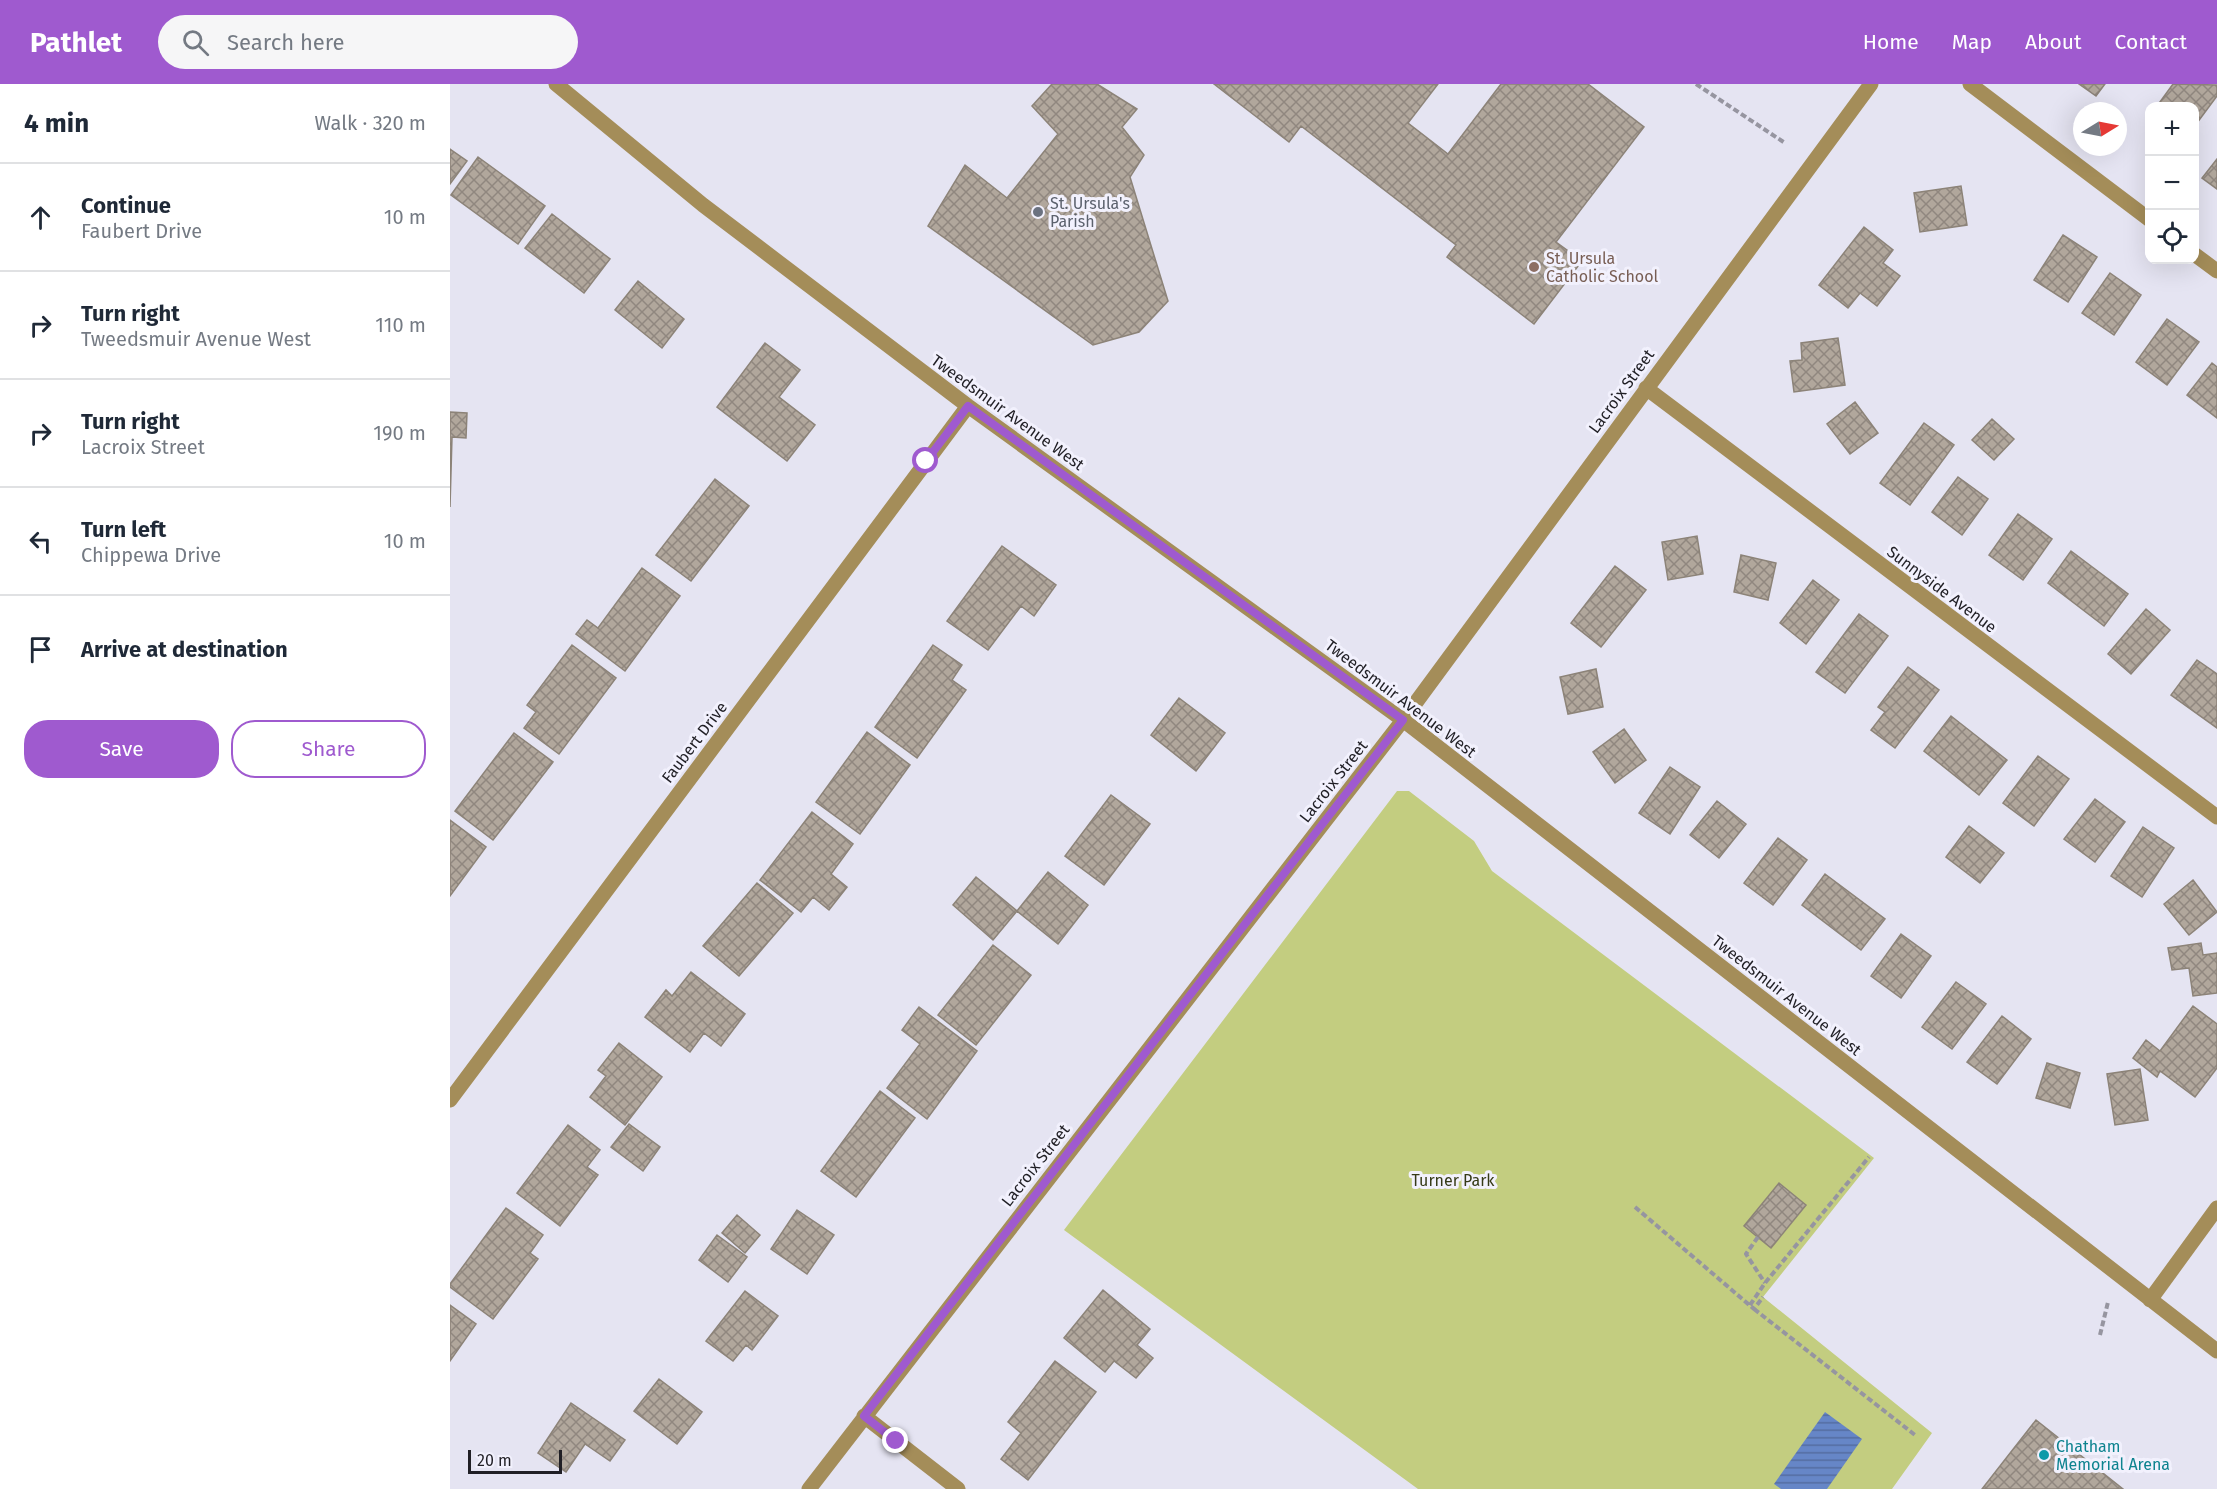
<!DOCTYPE html>
<html lang="en">
<head>
<meta charset="utf-8">
<style>
	:root { --surface:#fff; --page:#f6f6f7; --text:#1f2937; --muted:#747a83; --line:#e0e1e3; --accent:#9f5acf }
	body { margin:0; font-family:"Fira Sans",sans-serif; background:var(--page); color:var(--text) }
	.controls { position:absolute; right:18px; top:18px; display:grid; overflow:hidden; border-radius:12px; box-shadow:0 6px 24px #0002 }
	.controls button { width:54px; height:54px; display:grid; place-items:center; padding:0; border:0; border-bottom:2px solid var(--line); background:var(--surface); color:var(--text); font:30px sans-serif }
	.compass { position:absolute; left:1623px; top:18px; width:54px; height:54px; border-radius:50%; background:var(--surface); box-shadow:0 6px 24px #0002; rotate:80deg }
	.scale { position:absolute; left:18px; bottom:15px; width:94px; box-sizing:border-box; padding-left:6px; border:3px solid #201f25; border-top:0; font-size:16px; line-height:21px; white-space:nowrap; color:#201f25; -webkit-text-stroke:4px #f2f1fd; paint-order:stroke }
	.stop { position:absolute; width:18px; height:18px; margin:-14px; border:4px solid #9f5acf; border-radius:50%; background:#fff }
	.stop.end { background:#9f5acf; border-color:#fff; box-shadow:0 2px 6px #0008 }
	.list { margin:0; padding:0; list-style:none }
	h2 { display:flex; justify-content:space-between; align-items:center; height:78px; margin:0; padding:0 24px; font-size:26px }
	h2 small { font-size:20px; font-weight:400; color:var(--muted) }
	.list li { display:grid; grid-template-columns:39px 1fr auto; gap:18px; align-items:center; box-sizing:border-box; height:108px; padding:0 24px; border-top:2px solid var(--line) }
	.list b { display:block; font-size:22px; white-space:nowrap }
	.list p { margin:0; font-size:20px; white-space:nowrap; color:var(--muted) }
	.list em { font-size:20px; font-style:normal; color:var(--muted) }
	.actions { display:flex; gap:12px; padding:18px 24px }
	.actions a { flex:1; padding:14px 0; border:2px solid var(--accent); border-radius:24px; text-align:center; font-size:21px; color:var(--accent) }
	.actions .main { background:var(--accent); color:#fff }
	.icon { flex:none; width:33px; height:33px; fill:none; stroke:currentColor; stroke-width:2; stroke-linecap:round; stroke-linejoin:round }
	.map { position:relative; flex:none; width:1767px; height:1405px; overflow:hidden }
	header { display:flex; align-items:center; gap:36px; box-sizing:border-box; height:84px; padding:0 30px; background:var(--accent); color:#fff }
	header strong { font-size:28px }
	nav { display:flex; gap:33px; margin-inline-start:auto; font-size:21px }
	.search { width:420px; height:54px; background:var(--page); display:flex; align-items:center; gap:15px; box-sizing:border-box; padding:0 21px; border-radius:33px; color:var(--muted); font-size:22px }
	main { display:flex }
	aside { flex:1; background:var(--surface) }
	.map>svg:first-child { display:block }
	.park { fill:#c3cd80 }
	.water { fill:url(#water-rules) }
	.building { fill:url(#building-cross-hatch); stroke:#8c8378; stroke-width:1.5 }
	.lines { fill:none; stroke-linecap:round; stroke-linejoin:round }
	.path { stroke:#9695a0; stroke-width:4; stroke-dasharray:6 3; stroke-linecap:butt }
	.minor { stroke:#a48d59; stroke-width:15 }
	.route { stroke:#9f5acf; stroke-width:8 }
	.worship-dot { fill:#6b7280; stroke:#f2f1fd; stroke-width:2 }
	.education-dot { fill:#8d6e63; stroke:#f2f1fd; stroke-width:2 }
	.culture-dot { fill:#0f9aa8; stroke:#f2f1fd; stroke-width:2 }
	.labels { text-anchor:middle; stroke-width:6; stroke-linejoin:round; paint-order:stroke }
	.worship-label { font-size:16px; fill:#5b616d; stroke:#f2f1fd; text-anchor:start }
	.education-label { font-size:16px; fill:#785e54; stroke:#f2f1fd; text-anchor:start }
	.street-label { font-size:16px; fill:#201f25; stroke:#f2f1fd }
	.park-label { font-size:16px; fill:#363a17; stroke:#f2f1fd }
	.culture-label { font-size:16px; fill:#0d838f; stroke:#f2f1fd; text-anchor:start }
</style>
</head>
<body>
<header>
<strong>Pathlet</strong>
<div class="search"><svg class="icon" aria-label="search" viewBox="0 0 24 24"><circle cx="10" cy="10" r="6"/><path d="M15 15l6 6"/></svg>Search here</div>
<nav><a>Home</a><a>Map</a><a>About</a><a>Contact</a></nav>
</header>
<main>
<aside>
<h2>4 min<small>Walk · 320 m</small></h2>
<ul class="list">
<li><svg class="icon" aria-label="ahead" viewBox="0 0 24 24"><path d="M12 20V5M6 11l6-6 6 6"/></svg><div><b>Continue</b><p>Faubert Drive</p></div><em>10 m</em></li>
<li><svg class="icon" aria-label="right" viewBox="0 0 24 24"><path d="M7 20v-9h11M14 6l5 5-5 5"/></svg><div><b>Turn right</b><p>Tweedsmuir Avenue West</p></div><em>110 m</em></li>
<li><svg class="icon" aria-label="right" viewBox="0 0 24 24"><path d="M7 20v-9h11M14 6l5 5-5 5"/></svg><div><b>Turn right</b><p>Lacroix Street</p></div><em>190 m</em></li>
<li><svg class="icon" aria-label="left" viewBox="0 0 24 24"><path d="M17 20v-9H6M10 6l-5 5 5 5"/></svg><div><b>Turn left</b><p>Chippewa Drive</p></div><em>10 m</em></li>
<li><svg class="icon" aria-label="arrive" viewBox="0 0 24 24"><path d="M6 21V4h12l-3 4 3 4H6"/></svg><div><b>Arrive at destination</b></div></li>
</ul>
<div class="actions"><a class="main">Save</a><a>Share</a></div>
</aside>
<div class="map">
<svg width="1767" height="1405" viewBox="0 0 1767 1405">
	<defs>
		<pattern id="water-rules" width="6" height="5" patternUnits="userSpaceOnUse" patternTransform="scale(1.5)"><rect width="6" height="5" fill="#6686c7"/><path d="M0 2.5h6" fill="none" stroke="#546da1"/></pattern>
		<pattern id="building-cross-hatch" width="8" height="8" patternUnits="userSpaceOnUse" patternTransform="scale(1.5)"><rect width="8" height="8" fill="#b1a79c"/><path d="M0 0l8 8M0 8l8-8" fill="none" stroke="#90877f"/></pattern>
	</defs>
	<rect width="100%" height="100%" fill="#e5e4f2"/>
	<!-- park -->
	<path class="park" d="M947 707H959L1024 757 1042 787 1424 1074 1313 1213 1482 1349 1442 1405H968L614 1146Z"/>
	<!-- water -->
	<path class="water" d="M1375 1328 1412 1355 1377 1405H1331L1324 1400Z"/>
	<!-- building -->
	<path class="building" d="M602 0H647L687 25 672 43 694 71 680 93 718 217 689 248 643 261 478 142 515 81 557 114 608 50 582 22Z
		M764 0H988L958 39 998 70 1051 0H1138L1194 43 1106 158 1132 177 1084 240 997 173 1006 161 851 42 839 58Z
		M1629 0H1655L1646 12Z
		M1723 0 1767 1V12L1744 43V22H1707Z
		M0 65 17 77 0 100Z
		M28 73 95 122 68 160 1 111Z
		M1767 75V105L1752 94Z
		M1511 102 1517 141 1470 148 1464 109Z
		M102 130 160 175 134 209 75 164Z
		M1414 143 1443 166 1433 179 1450 192 1427 222 1410 209 1398 224 1369 201Z
		M1613 151 1647 173 1618 218 1584 196Z
		M1660 189 1691 211 1664 251 1632 229Z
		M188 197 234 235 212 264 165 226Z
		M1717 235 1749 258 1717 301 1686 278Z
		M1388 254 1395 301 1344 308 1340 277 1352 276 1351 259Z
		M315 259 350 286 329 313 365 341 337 377 267 323Z
		M1762 279 1767 283V334L1737 311Z
		M1405 318 1428 349 1400 370 1377 340Z
		M0 328 17 329 16 354 2 353 0 423Z
		M1542 335 1564 355 1544 376 1522 356Z
		M1474 339 1504 361 1460 421 1430 399Z
		M1508 393 1538 415 1512 451 1482 428Z
		M265 395 299 422 241 497 206 471Z
		M1568 430 1602 455 1573 496 1539 471Z
		M1247 452 1253 490 1218 496 1212 458Z
		M552 462 606 501 584 532 571 522 538 566 497 537Z
		M1621 467 1678 510 1654 542 1598 499Z
		M1291 471 1326 479 1318 516 1284 508Z
		M1165 482 1196 506 1151 563 1121 539Z
		M192 484 230 512 175 587 126 550 137 536 148 544Z
		M1363 496 1389 516 1356 560 1330 539Z
		M1696 525 1720 546 1681 590 1658 570Z
		M1409 530 1438 552 1395 609 1366 588Z
		M122 561 166 594 109 670 74 644 86 628 77 621Z
		M483 561 512 581 502 596 516 606 467 674 425 643Z
		M1747 576 1767 590V644L1721 611Z
		M1458 583 1489 606 1445 664 1421 646 1435 628 1428 623Z
		M1146 585 1153 623 1118 630 1110 593Z
		M729 614 775 649 746 687 701 651Z
		M1501 632 1557 676 1529 711 1474 667Z
		M1174 645 1196 676 1165 699 1143 668Z
		M417 648 460 681 410 750 366 718Z
		M64 649 103 678 43 756 5 727Z
		M1588 672 1619 695 1584 742 1553 719Z
		M1220 683 1250 703 1220 750 1189 729Z
		M661 711 700 740 654 801 615 772Z
		M1645 715 1675 738 1645 778 1614 755Z
		M1267 717 1296 740 1269 774 1240 751Z
		M362 728 403 760 381 790 397 803 379 826 363 813 351 828 310 796Z
		M0 736 36 763 0 812Z
		M1519 742 1554 769 1530 799 1496 773Z
		M1693 743 1724 764 1692 813 1661 792Z
		M1328 754 1357 776 1323 821 1294 799Z
		M598 788 638 821 608 860 567 827Z
		M1375 790 1435 835 1411 866 1352 821Z
		M526 793 567 827 543 856 503 821Z
		M1743 796 1767 828 1739 851 1714 820Z
		M307 799 343 829 289 892 253 862Z
		M1451 850 1481 872 1451 914 1421 892Z
		M1751 859 1753 871 1767 869V909L1743 912 1739 884 1722 886 1718 864Z
		M543 861 581 891 526 961 488 931Z
		M241 888 295 930 271 962 254 949 240 968 195 933 216 906 222 912Z
		M1506 898 1536 920 1502 965 1472 943Z
		M1743 922 1767 940V984L1745 1013 1710 987 1707 993 1683 974 1696 956 1710 967Z
		M469 923 527 967 477 1035 437 1004 470 960 452 946Z
		M1552 932 1581 955 1547 1000 1517 978Z
		M169 959 212 993 175 1041 140 1013 156 992 148 986Z
		M1597 979 1630 989 1620 1024 1586 1014Z
		M1690 985 1698 1036 1665 1041 1657 990Z
		M430 1007 465 1034 406 1113 371 1087Z
		M179 1040 210 1063 193 1087 161 1063Z
		M118 1041 150 1066 137 1083 148 1091 110 1142 67 1109Z
		M1329 1099 1356 1121 1321 1164 1294 1142Z
		M56 1124 93 1151 80 1169 88 1175 43 1235 0 1203V1200Z
		M347 1126 384 1151 357 1190 321 1165Z
		M287 1131 310 1151 295 1169 272 1149Z
		M267 1151 297 1173 278 1198 249 1176Z
		M653 1206 700 1245 687 1261 703 1274 686 1294 664 1277 655 1288 614 1254Z
		M295 1207 328 1232 302 1266 296 1261 283 1277 256 1257Z
		M0 1221 26 1240 0 1277Z
		M605 1277 646 1308 578 1396 551 1375 571 1349 558 1338Z
		M209 1295 252 1328 227 1360 184 1327Z
		M121 1319 175 1356 160 1377 135 1360 116 1388 88 1369Z
		M1586 1336 1673 1405H1532Z"/>
	<g class="lines">
		<!-- path -->
		<path class="path" d="M1246 0 1335 59
			M1185 1123 1304 1225 1313 1213
			M1308 1153 1296 1170 1315 1199
			M1300 1221 1315 1199 1419 1073
			M1304 1225 1465 1351
			M1650 1251 1658 1218"/>
		<!-- minor -->
		<path class="minor" d="M106 0 253 121 518 322 953 636 1767 1267
			M1520 0 1700 136
			M1744 170 1767 187
			M1196 304 1767 733
			M0 1016 518 322
			M1700 1216 1767 1124
			M414 1332 508 1405
			M359 1405 953 636 1421 0"/>
	</g>
	<g class="lines">
		<!-- route -->
		<path class="route" d="M446 1357 414 1332 953 636 518 322 476 377"/>
	</g>
	<!-- markers -->
	<circle class="worship-dot" cx="588" cy="128" r="6"/>
	<circle class="education-dot" cx="1084" cy="183" r="6"/>
	<circle class="culture-dot" cx="1594" cy="1371" r="6"/>
	<g class="labels">
		<!-- worship labels -->
		<g class="worship-label">
			<text x="600" y="125">St. Ursula's<tspan x="600" dy="18">Parish</tspan></text>
		</g>
		<!-- education labels -->
		<g class="education-label">
			<text x="1096" y="180">St. Ursula<tspan x="1096" dy="18">Catholic School</tspan></text>
		</g>
		<!-- street labels -->
		<g class="street-label">
			<text transform="translate(1171 307) rotate(-54)" y="6">Lacroix Street</text>
			<text transform="translate(558 328) rotate(36)" y="6">Tweedsmuir Avenue West</text>
			<text transform="translate(1492 505) rotate(37)" y="6">Sunnyside Avenue</text>
			<text transform="translate(951 614) rotate(37)" y="6">Tweedsmuir Avenue West</text>
			<text transform="translate(244 658) rotate(-53)" y="6">Faubert Drive</text>
			<text transform="translate(883 697) rotate(-52)" y="6">Lacroix Street</text>
			<text transform="translate(1337 911) rotate(38)" y="6">Tweedsmuir Avenue West</text>
			<text transform="translate(585 1081) rotate(-52)" y="6">Lacroix Street</text>
		</g>
		<!-- park labels -->
		<g class="park-label">
			<text x="1003" y="1102">Turner Park</text>
		</g>
		<!-- culture labels -->
		<g class="culture-label">
			<text x="1606" y="1368">Chatham<tspan x="1606" dy="18">Memorial Arena</tspan></text>
		</g>
	</g>
</svg>
<div class="controls">
<button>+</button>
<button>−</button>
<button><svg class="icon" aria-label="locate" viewBox="0 0 24 24"><circle cx="12" cy="12" r="6"/><path d="M12 2v4M12 18v4M2 12h4M18 12h4"/></svg></button>
</div>
<svg class="compass" viewBox="-18 -18 36 36"><path d="M0-13l5 13h-10z" fill="#e53935"/><path d="M0 13l5-13h-10z" fill="#747a83"/></svg>
<div class="scale">20 m</div>
<div class="stop" style="left:476px;top:377px"></div>
<div class="stop end" style="left:446px;top:1357px"></div>
</div>
</main>
</body>
</html>
